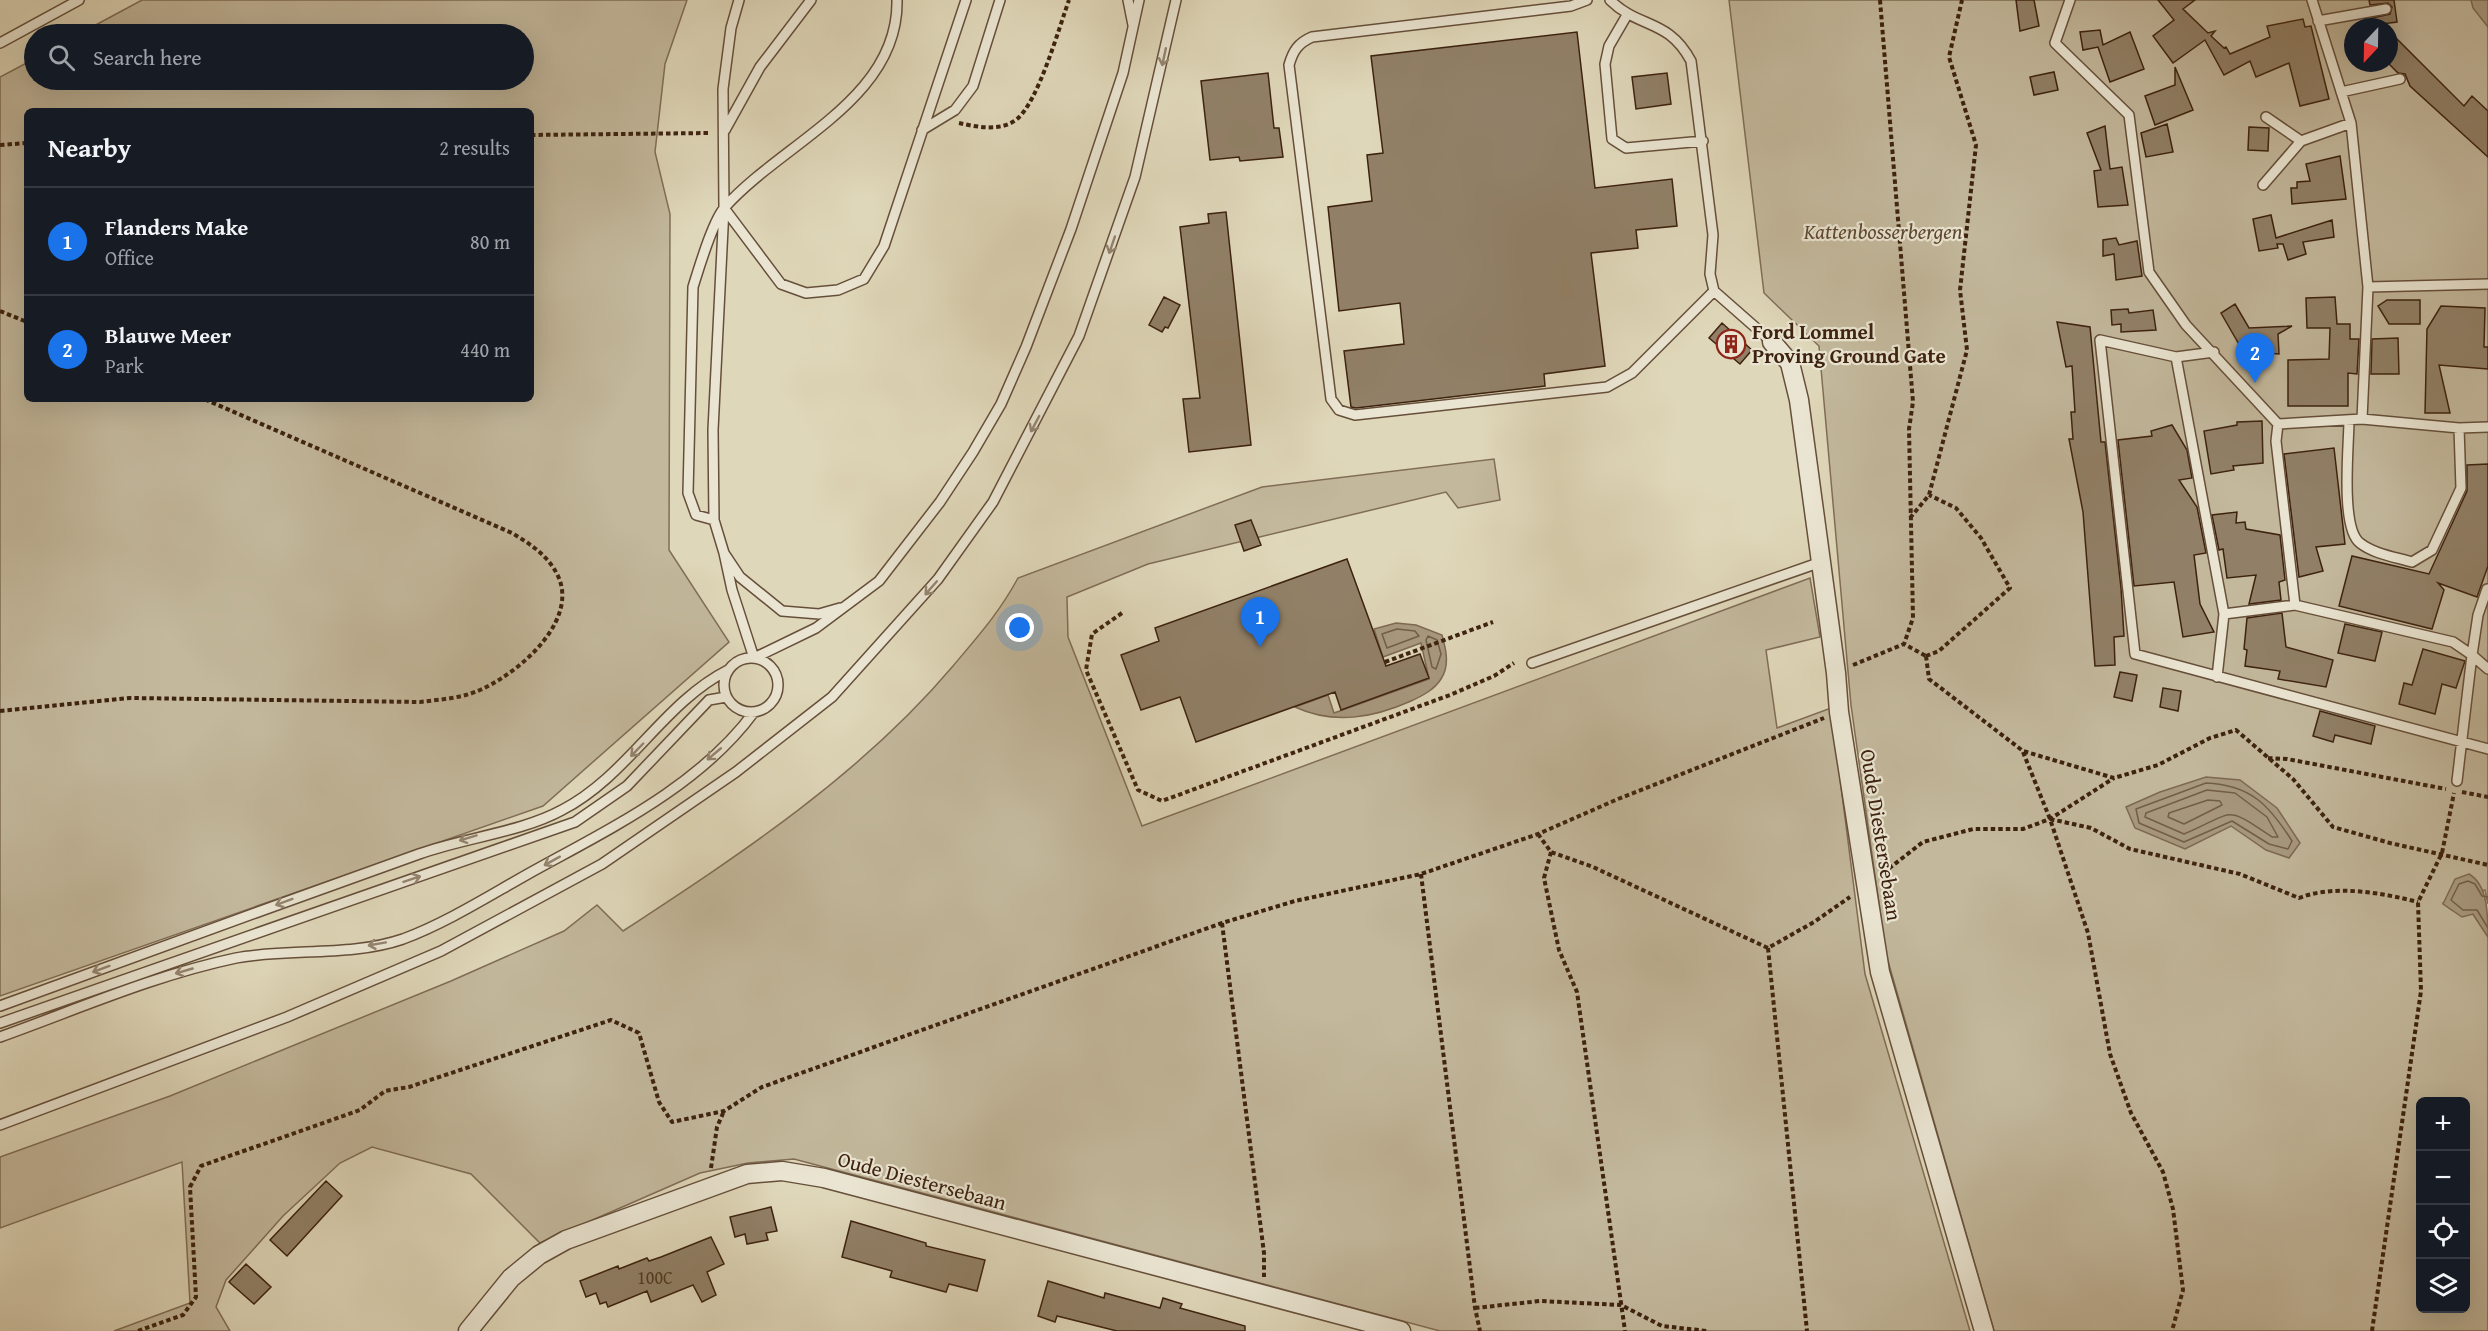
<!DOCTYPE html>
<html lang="en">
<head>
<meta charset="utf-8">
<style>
	:root { --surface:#171b24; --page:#20242c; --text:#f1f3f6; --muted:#9ea1a6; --line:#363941; --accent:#1a73e8 }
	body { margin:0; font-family:"Gentium Book Plus",serif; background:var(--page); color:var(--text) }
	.controls { position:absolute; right:18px; bottom:18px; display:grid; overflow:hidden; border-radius:9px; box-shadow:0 6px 24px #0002 }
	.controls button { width:54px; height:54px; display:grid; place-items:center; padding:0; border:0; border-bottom:2px solid var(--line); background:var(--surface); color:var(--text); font:30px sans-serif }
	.compass { position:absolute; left:2344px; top:18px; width:54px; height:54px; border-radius:50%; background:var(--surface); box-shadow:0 6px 24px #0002; rotate:202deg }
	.you { position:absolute; left:1020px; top:628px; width:21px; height:21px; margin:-15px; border:4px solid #fff; border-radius:50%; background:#1a73e8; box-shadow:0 0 0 9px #1a73e833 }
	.badge { display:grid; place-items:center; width:39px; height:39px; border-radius:50%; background:var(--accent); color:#fff; font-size:20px; font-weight:700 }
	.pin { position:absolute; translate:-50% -50px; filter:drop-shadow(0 2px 3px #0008) }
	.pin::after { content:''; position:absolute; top:32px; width:21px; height:18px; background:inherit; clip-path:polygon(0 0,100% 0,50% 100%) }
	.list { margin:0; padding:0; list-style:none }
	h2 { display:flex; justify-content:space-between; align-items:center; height:78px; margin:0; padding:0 24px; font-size:26px }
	h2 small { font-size:20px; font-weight:400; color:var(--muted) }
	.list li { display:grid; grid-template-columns:39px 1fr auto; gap:18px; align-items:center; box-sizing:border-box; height:108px; padding:0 24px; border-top:2px solid var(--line) }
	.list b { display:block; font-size:22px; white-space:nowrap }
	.list p { margin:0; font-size:20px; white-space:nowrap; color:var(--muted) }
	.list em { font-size:20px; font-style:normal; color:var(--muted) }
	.icon { flex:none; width:33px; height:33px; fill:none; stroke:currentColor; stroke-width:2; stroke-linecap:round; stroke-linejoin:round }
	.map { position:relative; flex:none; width:2488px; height:1331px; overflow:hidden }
	.search { position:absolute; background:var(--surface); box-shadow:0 6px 24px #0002; left:24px; top:24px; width:510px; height:66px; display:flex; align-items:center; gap:15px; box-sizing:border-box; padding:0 21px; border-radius:33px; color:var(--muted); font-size:22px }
	.panel { position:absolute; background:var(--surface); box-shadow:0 6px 24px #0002; left:24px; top:108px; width:510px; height:294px; border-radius:9px }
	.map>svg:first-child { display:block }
	.green { fill:#c3b89c; stroke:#806d56; stroke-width:1.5; fill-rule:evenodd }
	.water { fill:#a8997f; stroke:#7d6952; stroke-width:1.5 }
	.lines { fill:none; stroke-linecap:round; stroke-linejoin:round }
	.shore { stroke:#725e47; stroke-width:1.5 }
	.building { fill:#918067; stroke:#3d220f; stroke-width:1.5 }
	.lane-casing { stroke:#664f3a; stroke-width:12 }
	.street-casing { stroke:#664f3a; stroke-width:21 }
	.path { stroke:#3d220f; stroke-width:4; stroke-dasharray:4.5 3; stroke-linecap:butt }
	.lane { stroke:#eae5d2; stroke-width:9 }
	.street { stroke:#eae5d2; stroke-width:18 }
	.oneway { stroke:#948470 }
	.labels { text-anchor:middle; stroke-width:4.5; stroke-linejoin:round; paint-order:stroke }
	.number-label { font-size:18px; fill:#523a25 }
	.park-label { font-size:21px; font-style:italic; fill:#5e4832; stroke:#eae5d2 }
	.poi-label { font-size:21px; font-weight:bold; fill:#3d220f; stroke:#eae5d2; text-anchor:start }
	.street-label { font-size:21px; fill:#3d220f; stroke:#eae5d2 }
</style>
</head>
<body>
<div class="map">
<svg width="2488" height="1331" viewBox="0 0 2488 1331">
	<rect width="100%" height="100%" fill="#dfd7b9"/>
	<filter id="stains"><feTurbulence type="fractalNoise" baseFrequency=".00333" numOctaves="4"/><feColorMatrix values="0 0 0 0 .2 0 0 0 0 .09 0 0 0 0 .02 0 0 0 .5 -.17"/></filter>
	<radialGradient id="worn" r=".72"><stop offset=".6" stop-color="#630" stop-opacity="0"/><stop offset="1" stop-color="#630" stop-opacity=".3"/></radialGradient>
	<!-- green -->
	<path class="green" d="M142 0H687L665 64 655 152 670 214 669 550 729 642 543 806 0 996V77L34 59V80H524V34H79ZM27 111H531V399H27Z
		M1729 0H2488V904L2485 890 2443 903 2452 910 2473 914 2488 937V1331H1994L1886 954 1851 705 1819 346 1764 293ZM2353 27H2389V63H2353ZM2420 1102H2466V1308H2420Z
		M1494 459 1500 500 1458 508 1446 492 1148 564 1067 597 1068 637 1142 826 1810 578 1820 637 1766 650 1777 728 1831 708 1865 974 1970 1331H1440L794 1159 748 1163 700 1173 540 1243 471 1174 372 1147 340 1163 283 1216 226 1280 216 1307 230 1331H114L190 1303 182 1162 0 1228V1157L170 1096 451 981 564 931 597 905 623 931C742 853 861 775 953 666 979 635 999 613 1018 578L1262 487Z"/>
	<!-- water -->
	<path class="water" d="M2471 0H2488V27L2473 8Z
		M1396 623 1416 625 1442 635C1446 649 1450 666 1441 679 1434 690 1422 696 1411 701 1373 718 1334 725 1295 707L1328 695 1334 713 1429 679 1421 643 1383 657 1374 629Z
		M2206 777 2240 780 2277 808 2300 843 2289 858 2266 850 2231 826 2185 849 2135 828 2126 807 2160 792Z
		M2469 874C2488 885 2488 915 2488 937L2473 914 2462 917 2443 904 2455 879Z"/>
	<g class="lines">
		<!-- shore -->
		<path class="shore" d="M1397 629 1415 631 1419 636 1387 648 1382 634Z
			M1428 636 1437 640 1441 654 1436 669 1432 667 1426 640Z
			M2206 783C2251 785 2269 805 2292 841L2288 849 2269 844 2232 821 2184 842 2139 823 2136 809Z
			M2207 790 2235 793 2267 817 2278 837H2272C2223 804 2236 812 2184 834L2145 817 2146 813Z
			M2208 800 2220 801 2222 805 2184 824 2168 817 2169 813Z
			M2488 897 2482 896 2475 884 2468 881 2459 884 2451 900 2463 910H2477L2488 928"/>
	</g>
	<!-- building -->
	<path class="building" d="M2016 0H2034L2039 26 2020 31Z
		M2158 0H2195L2183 9 2208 33 2215 31 2211 36 2224 48 2226 47 2230 54 2270 37 2267 26 2303 19 2305 27 2311 26 2329 99 2300 106 2289 63 2256 77 2250 61 2224 75 2205 40 2173 63 2153 36 2174 20Z
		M2369 0H2394L2397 22 2374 25 2372 18 2390 14 2392 7 2388 3 2370 5Z
		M2100 30 2103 45 2130 32 2144 69 2110 82 2098 47 2083 50 2080 32Z
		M2389 31 2464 106 2472 96 2488 111V157L2410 86 2405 74 2398 73 2389 64Z
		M1577 32 1595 188 1672 179 1677 226 1636 230 1638 248 1591 253 1605 366 1544 374 1545 386 1356 408 1351 407 1344 351 1404 344 1400 303 1339 311 1328 207 1372 201 1367 155 1383 153 1371 56Z
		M2175 67 2193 110 2155 125 2145 96 2175 85Z
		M2054 72 2058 90 2034 95 2030 77Z
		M1268 73 1274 128H1279L1283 157 1240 161 1239 157 1210 160 1201 81Z
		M1667 73 1671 104 1636 109 1632 77Z
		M2167 124 2173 152 2146 157 2141 133Z
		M2105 126 2110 169 2122 167 2128 205 2098 207 2094 171 2101 170 2087 133Z
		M2249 127 2269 128 2268 151 2248 150Z
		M2340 156 2346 199 2292 204 2291 188H2297V182L2310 181 2306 164Z
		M1226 212 1251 445 1189 452 1183 399 1200 398 1180 227 1209 223 1208 214Z
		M2271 215 2276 238 2332 220 2334 237 2303 242 2306 254 2288 260 2283 244H2277L2278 248 2259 251 2253 219Z
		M2116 238 2119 245 2137 241 2142 276 2116 280 2114 254 2103 256V240Z
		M1164 297 1180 305 1168 328 1165 327 1162 332 1149 325Z
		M2335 297 2337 324H2350V339H2359L2357 374 2348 373V406H2288V360L2329 359 2330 328H2307L2306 298Z
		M2387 300H2420V324H2389L2378 306Z
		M2235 304 2249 328 2292 326 2278 334 2279 354 2263 353V342L2244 353 2221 313Z
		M2441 306 2485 308 2484 347H2488V369L2439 365 2450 413H2425L2427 329Z
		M2128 309 2129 313 2153 310 2156 330 2121 332V324L2112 325 2111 310Z
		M2057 322 2090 327 2101 442H2105L2121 588 2124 636 2114 637 2115 665 2095 666 2083 512 2069 439H2073L2071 412H2075L2072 366 2066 367Z
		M1722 323 1752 350 1740 364 1709 338Z
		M2398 338 2399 374H2371L2372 339Z
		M2262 421 2263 463 2233 466 2234 470 2211 474 2204 431 2237 425V422Z
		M2172 425 2187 450 2192 478 2179 480 2197 507 2206 553 2194 555 2200 604 2214 632 2183 637 2174 582 2134 586 2118 440 2152 436 2151 431Z
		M2334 448 2345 544 2316 547 2323 571 2299 577 2284 454Z
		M2488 464V566L2477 597 2438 583 2444 590 2432 629 2339 606 2352 556 2429 574 2467 491V465Z
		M2237 512 2236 523 2245 522 2246 529 2280 535 2285 580 2279 582 2281 600 2249 604 2256 575 2227 578 2223 549 2219 550 2212 515Z
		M1251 520 1261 545 1244 551 1235 525Z
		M1347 559 1386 666 1420 654 1429 678 1341 710 1335 692 1196 742 1180 697 1141 710 1121 655 1159 641 1155 628Z
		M2282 613 2286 647 2333 660 2326 687 2278 679 2280 671 2245 666 2247 650 2244 649 2247 618Z
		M2345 624 2382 632 2375 661 2338 653Z
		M2423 649 2465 661 2456 688 2442 684 2435 714 2399 704 2404 683 2412 685Z
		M2120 672 2137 675 2132 701 2114 697Z
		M2163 688 2181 691 2178 711 2160 707Z
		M2320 711 2375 726 2371 744 2335 735 2333 742 2313 736Z
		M326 1181 342 1196 287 1256 270 1240Z
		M771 1207 777 1231 766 1233 768 1240 747 1244 745 1234 735 1237 730 1217Z
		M851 1221 926 1243V1246L985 1260 977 1291 949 1284 946 1292 890 1277 892 1271 842 1257Z
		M711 1237 724 1264 707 1272 716 1295 702 1302 693 1285 651 1302 647 1291 608 1307 606 1302 600 1304 596 1293 586 1297 580 1281 618 1266 619 1269 647 1258 649 1261 661 1257Z
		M246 1264 271 1287 254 1304 229 1282Z
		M1048 1281 1104 1298 1105 1293 1160 1308 1163 1298 1182 1304 1180 1308 1245 1326V1331H1117L1057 1316 1055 1322 1038 1316Z"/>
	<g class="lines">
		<!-- lane casing -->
		<g class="lane-casing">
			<path id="lane" d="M739 0 731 28 723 89 724 208 713 430 714 520 724 553 740 577 782 611 819 614 840 608
				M1128 0 1133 25
				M1587 0 1571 6 1312 37C1298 43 1293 51 1289 65L1331 399 1339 410 1355 415 1607 387 1632 373 1714 291 1710 274 1713 235 1691 61C1668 18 1639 29 1610 0
				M2070 0 2055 43 2129 115 2149 272 2186 325 2278 424
				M2312 0 2351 123 2368 287 2362 419
				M1627 15 1609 46 1605 64 1612 139 1626 148 1703 141
				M2318 21 2386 9
				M0 43 79 0
				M2341 92 2400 79
				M2266 117 2301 141
				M725 130 760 67 811 0
				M922 130 955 110 973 86 1000 0
				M2263 185 2301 141 2351 123
				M724 208 781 284 806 293 838 290 864 279 884 246 966 0
				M2368 287 2488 284
				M1714 291 1772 342
				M2214 352 2176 357 2224 614 2217 677
				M2176 357 2100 340 2135 654 2488 749
				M2349 420C2349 445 2340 528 2360 543 2374 554 2395 557 2412 562L2432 550 2461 488 2459 428
				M2278 424 2276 441 2295 605 2453 642 2472 655 2478 615 2487 589
				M2278 424 2362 419 2459 428 2488 427
				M714 520 696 515 688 493 693 287C699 268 713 220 725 207 782 143 899 99 897 0
				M724 553 732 590 754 658 816 628 879 581 940 502 973 452 1001 404 1026 347 1071 229 1123 73 1139 0
				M2224 614 2295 605
				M2472 655 2488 669
				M724 685a27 27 0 1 1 54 0a27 27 0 1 1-54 0Z
				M1532 663 1821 562
				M2457 781 2472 655
				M0 1006C140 955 279 904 419 854 463 838 522 832 562 810 628 776 663 703 728 670
				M0 1023 575 822 627 786 709 700 726 697
				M0 1037C78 1009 155 975 236 958 289 948 351 957 403 939 446 923 487 897 528 874 607 830 699 787 754 712
				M0 1125 287 1017 441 951 602 864 736 772 832 697 938 579 993 502 1079 336 1135 177 1176 0"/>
		</g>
		<!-- street casing -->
		<g class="street-casing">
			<path id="street" d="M1772 342 1790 363 1799 400 1836 673 1839 712 1880 972 1984 1331
				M468 1331 511 1278 539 1255 566 1240 747 1174 782 1171 824 1178 1401 1331"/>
		</g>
		<!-- path -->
		<path class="path" d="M1880 0 1913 402 1909 429 1913 618 1904 644
			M959 123C977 127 1001 132 1017 119 1038 102 1059 28 1069 0
			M531 135 710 133
			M0 145 27 143
			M0 311 27 322
			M1910 518 1929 495 1967 350 1960 290 1976 145 1949 57 1962 0
			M1122 613 1092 634 1086 670 1138 790 1162 801 1450 695 1494 676 1514 663
			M1926 656 1929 679 2023 751 2114 778 2158 765 2210 738 2236 730 2293 779 2333 827 2390 843 2488 865
			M1926 656 1939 651 2010 588 1981 538 1956 508 1929 495
			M1385 662 1493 622
			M1853 665 1904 644 1926 656
			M0 711 130 698 420 702C435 700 451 699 466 695 507 684 581 625 558 576 548 555 530 544 512 533L204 399
			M2023 752 2050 819 2088 933 2110 1054 2131 1113 2163 1172 2173 1209 2183 1290 2172 1331
			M2268 758 2287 759 2446 789
			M2462 792 2488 797
			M2050 819 2091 828 2130 849 2240 874 2299 898C2335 884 2382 893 2418 902
			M1538 834 1551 852 1593 867 1768 948 1814 922 1850 897
			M1551 852 1544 878 1559 950 1577 992 1625 1331
			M1883 873 1923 842 1973 829H2023L2050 819 2114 778
			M1421 874 1475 1308 1480 1331
			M1222 923 1264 1253V1277
			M1768 948 1807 1331
			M711 1168 717 1127 724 1111
			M1475 1308 1540 1301 1621 1305 1662 1326 1707 1331
			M138 1331 183 1315 196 1297 190 1187 201 1166 360 1110 385 1091 409 1087 611 1020 639 1033 659 1102 672 1122 724 1111 762 1087 1222 923 1295 901 1421 874 1538 834 1618 799 1824 718
			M2372 1331 2421 991 2418 902 2442 853 2454 793"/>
		<!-- lane -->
		<use href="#lane" class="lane"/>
		<!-- street -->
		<use href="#street" class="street"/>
	</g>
	<!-- one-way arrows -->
	<defs><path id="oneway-shaft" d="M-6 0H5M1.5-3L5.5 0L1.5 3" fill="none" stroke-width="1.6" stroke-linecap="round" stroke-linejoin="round" transform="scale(1.5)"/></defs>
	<g class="oneway">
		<use href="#oneway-shaft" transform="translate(1164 57) rotate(102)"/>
		<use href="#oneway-shaft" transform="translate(1112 245) rotate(109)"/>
		<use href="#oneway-shaft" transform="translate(1035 424) rotate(118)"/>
		<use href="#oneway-shaft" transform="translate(931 588) rotate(131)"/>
		<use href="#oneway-shaft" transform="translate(637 750) rotate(134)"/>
		<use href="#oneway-shaft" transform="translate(714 754) rotate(140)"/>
		<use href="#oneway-shaft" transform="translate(468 838) rotate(163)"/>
		<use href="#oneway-shaft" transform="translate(552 861) rotate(151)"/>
		<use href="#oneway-shaft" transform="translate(412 879) rotate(-18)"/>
		<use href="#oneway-shaft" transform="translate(284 902) rotate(160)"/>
		<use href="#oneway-shaft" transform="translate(377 944) rotate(170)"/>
		<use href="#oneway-shaft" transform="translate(101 969) rotate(160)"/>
		<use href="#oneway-shaft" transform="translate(184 971) rotate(164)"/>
	</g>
	<!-- icons -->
	<defs>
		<g id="building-ring" transform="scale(1.5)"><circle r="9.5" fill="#eae5d2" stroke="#8f2418" stroke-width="1.5"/><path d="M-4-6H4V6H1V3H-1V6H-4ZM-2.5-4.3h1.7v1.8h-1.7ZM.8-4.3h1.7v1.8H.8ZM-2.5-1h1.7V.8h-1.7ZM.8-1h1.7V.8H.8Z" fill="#8f2418"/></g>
	</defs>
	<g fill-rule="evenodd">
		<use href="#building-ring" x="1731" y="344"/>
	</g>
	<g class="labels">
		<!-- number labels -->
		<g class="number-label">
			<text x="655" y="1284">100C</text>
		</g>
		<!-- park labels -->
		<g class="park-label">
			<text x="1883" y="239">Kattenbosserbergen</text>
		</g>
		<!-- poi labels -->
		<g class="poi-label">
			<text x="1752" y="339">Ford Lommel<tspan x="1752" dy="24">Proving Ground Gate</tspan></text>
		</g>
		<!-- street labels -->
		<g class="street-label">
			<text transform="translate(1881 835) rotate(81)" y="7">Oude Diestersebaan</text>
			<text transform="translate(922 1181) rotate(15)" y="7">Oude Diestersebaan</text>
		</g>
	</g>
	<rect width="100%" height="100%" filter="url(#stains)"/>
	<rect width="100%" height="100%" fill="url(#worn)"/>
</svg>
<div class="controls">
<button>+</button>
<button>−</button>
<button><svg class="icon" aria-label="locate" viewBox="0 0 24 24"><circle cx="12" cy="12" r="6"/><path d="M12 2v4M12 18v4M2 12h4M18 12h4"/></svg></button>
<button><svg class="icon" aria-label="layers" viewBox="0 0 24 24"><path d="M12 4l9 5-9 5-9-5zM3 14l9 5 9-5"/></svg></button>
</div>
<svg class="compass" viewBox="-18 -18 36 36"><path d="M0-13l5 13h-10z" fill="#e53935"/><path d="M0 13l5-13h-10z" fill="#9ea1a6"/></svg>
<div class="you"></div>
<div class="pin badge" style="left:1260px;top:647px">1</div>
<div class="pin badge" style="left:2255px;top:383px">2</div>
<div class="search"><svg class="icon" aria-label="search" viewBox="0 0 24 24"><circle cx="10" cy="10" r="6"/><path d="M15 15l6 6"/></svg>Search here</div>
<section class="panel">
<h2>Nearby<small>2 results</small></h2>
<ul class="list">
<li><span class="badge">1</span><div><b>Flanders Make</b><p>Office</p></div><em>80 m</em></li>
<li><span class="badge">2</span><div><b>Blauwe Meer</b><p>Park</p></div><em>440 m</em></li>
</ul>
</section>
</div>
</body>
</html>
